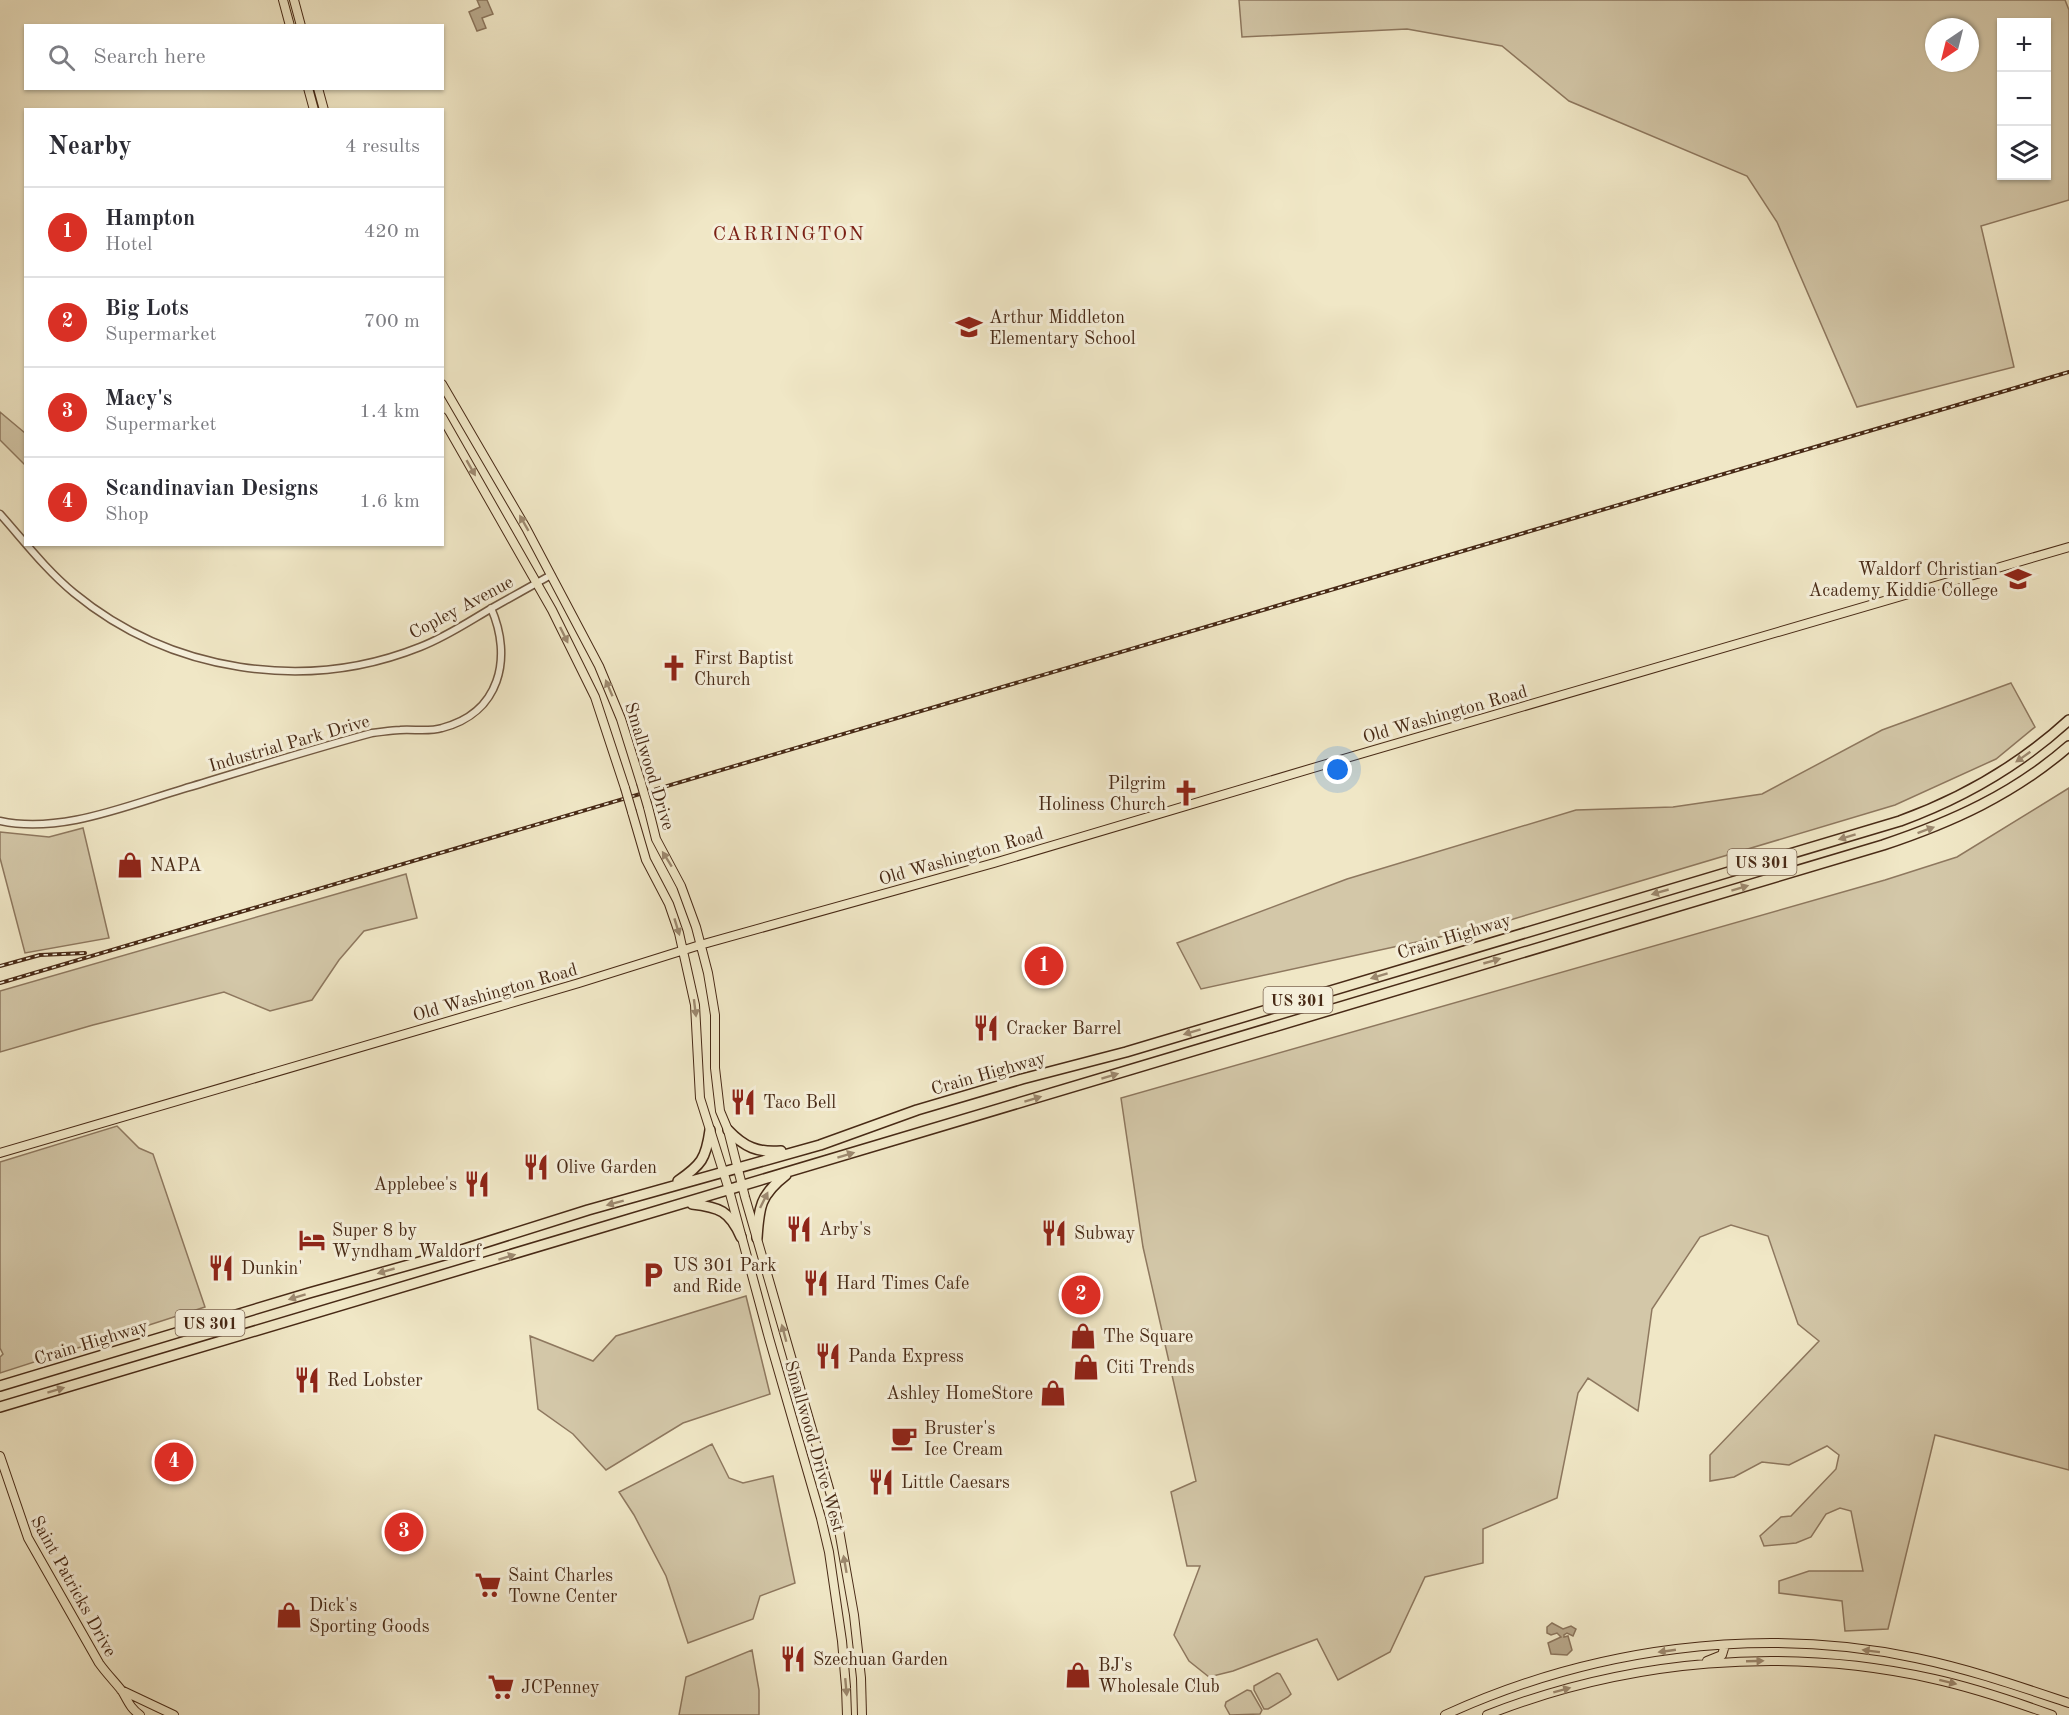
<!DOCTYPE html>
<html lang="en">
<head>
<meta charset="utf-8">
<style>
	:root { --surface:#fff; --page:#f2f2f3; --text:#2b2b33; --muted:#7c7c81; --line:#e1e1e2; --accent:#d93025 }
	body { margin:0; font-family:"Old Standard TT",serif; background:var(--page); color:var(--text) }
	.controls { position:absolute; right:18px; top:18px; display:grid; overflow:hidden; border-radius:0px; box-shadow:0 2px 4px #0004 }
	.controls button { width:54px; height:54px; display:grid; place-items:center; padding:0; border:0; border-bottom:2px solid var(--line); background:var(--surface); color:var(--text); font:30px sans-serif }
	.compass { position:absolute; left:1925px; top:18px; width:54px; height:54px; border-radius:50%; background:var(--surface); box-shadow:0 2px 4px #0004; rotate:215deg }
	.you { position:absolute; left:1338px; top:770px; width:21px; height:21px; margin:-15px; border:4px solid #fff; border-radius:50%; background:#1a73e8; box-shadow:0 0 0 9px #1a73e833 }
	.badge { display:grid; place-items:center; width:39px; height:39px; border-radius:50%; background:var(--accent); color:#fff; font-size:20px; font-weight:700 }
	.pin { position:absolute; translate:-50% -50%; border:3px solid #fff; box-shadow:0 2px 6px #0006 }
	.list { margin:0; padding:0; list-style:none }
	h2 { display:flex; justify-content:space-between; align-items:center; height:78px; margin:0; padding:0 24px; font-size:26px }
	h2 small { font-size:20px; font-weight:400; color:var(--muted) }
	.list li { display:grid; grid-template-columns:39px 1fr auto; gap:18px; align-items:center; box-sizing:border-box; height:90px; padding:0 24px; border-top:2px solid var(--line) }
	.list b { display:block; font-size:22px; white-space:nowrap }
	.list p { margin:0; font-size:20px; white-space:nowrap; color:var(--muted) }
	.list em { font-size:20px; font-style:normal; color:var(--muted) }
	.icon { flex:none; width:33px; height:33px; fill:none; stroke:currentColor; stroke-width:2; stroke-linecap:round; stroke-linejoin:round }
	.map { position:relative; flex:none; width:2069px; height:1715px; overflow:hidden }
	.search { position:absolute; background:var(--surface); box-shadow:0 2px 4px #0004; left:24px; top:24px; width:420px; height:66px; display:flex; align-items:center; gap:15px; box-sizing:border-box; padding:0 21px; border-radius:0px; color:var(--muted); font-size:22px }
	.panel { position:absolute; background:var(--surface); box-shadow:0 2px 4px #0004; left:24px; top:108px; width:420px; height:438px; border-radius:0px }
	.map>svg:first-child { display:block }
	.green { fill:#d3c7a8; stroke:#8e785f; stroke-width:1.5; fill-rule:evenodd }
	.water { fill:#b7a78a; stroke:#8b755c; stroke-width:1.5 }
	.lines { fill:none; stroke-linecap:round; stroke-linejoin:round }
	.minor-casing { stroke:#725942; stroke-width:9 }
	.major-casing { stroke:#482a16; stroke-width:10 }
	.highway-casing { stroke:#482a16; stroke-width:12 }
	.minor { stroke:#f5efda; stroke-width:6 }
	.major { stroke:#f0e7c6; stroke-width:8 }
	.highway { stroke:#f0e7c6; stroke-width:9 }
	.rail-casing { stroke:#482a16; stroke-width:4 }
	.rail { stroke:#f5efda; stroke-width:1.5; stroke-dasharray:4.5; stroke-linecap:butt }
	.major-bridge-casing { stroke:#482a16; stroke-width:10; stroke-linecap:butt }
	.major-bridge { stroke:#f0e7c6; stroke-width:8 }
	.oneway { fill:#9c886e }
	.labels { text-anchor:middle; stroke-width:6; stroke-linejoin:round; paint-order:stroke }
	.shield { fill:#f5efda; stroke:#7c6551; stroke-width:1.5 }
	.shield-label { font-size:16px; font-weight:bold; fill:#482a16 }
	.poi-label { font-size:18px; fill:#482a16; stroke:#f5efda; text-anchor:start }
	.street-label { font-size:18px; fill:#482a16; stroke:#f5efda }
	.neighbourhood-label { font-size:20px; letter-spacing:1.5px; fill:#7a1f14; stroke:#f5efda }
</style>
</head>
<body>
<div class="map">
<svg width="2069" height="1715" viewBox="0 0 2069 1715">
	<rect width="100%" height="100%" fill="#f0e7c6"/>
	<filter id="stains"><feTurbulence type="fractalNoise" baseFrequency=".00333" numOctaves="4"/><feColorMatrix values="0 0 0 0 .2 0 0 0 0 .09 0 0 0 0 .02 0 0 0 .5 -.17"/></filter>
	<radialGradient id="worn" r=".72"><stop offset=".6" stop-color="#630" stop-opacity="0"/><stop offset="1" stop-color="#630" stop-opacity=".3"/></radialGradient>
	<!-- green -->
	<path class="green" d="M1239 0H2065L2069 10V200L1981 226 2014 367 1857 407 1777 222 1747 176 1569 101 1502 46 1407 29 1242 37ZM2002 22H2046V176H2002ZM1934 27H1970V63H1934Z
		M0 412 25 433V465L0 440Z
		M2011 683 2035 727 1996 759 1895 805 1490 926 1201 989 1177 943 1347 879 1576 810 1673 807 1762 794 1882 730Z
		M2069 788V1470L1935 1435 1888 1629 1845 1631 1842 1601 1779 1593V1581L1809 1571H1863L1851 1511 1840 1508 1826 1514 1811 1537 1796 1543 1764 1546 1760 1536 1781 1517 1791 1516 1836 1469 1839 1455 1827 1446 1789 1465 1762 1462 1734 1477 1710 1481V1455L1819 1341 1798 1324 1768 1236 1731 1225 1700 1237 1652 1309 1638 1411 1588 1378 1578 1393 1557 1498 1483 1529V1563L1425 1577 1390 1652 1338 1680 1317 1639 1233 1671 1209 1677 1189 1661 1174 1635 1200 1566H1187L1171 1492 1196 1481 1143 1247 1121 1098 1885 880 1957 857Z
		M83 828 109 938 25 953 0 858V832L49 837Z
		M406 874 417 918 364 931 339 960 312 1000 270 1011 224 992 93 1025 0 1052V991Z
		M117 1126 139 1148 153 1154 205 1307 0 1373V1357L3 1354 0 1348V1162Z
		M746 1296 770 1394 683 1423 606 1470 573 1434 538 1409 530 1336 593 1361 616 1336Z
		M712 1444 729 1478 743 1483 773 1476 795 1583 760 1596 753 1619 688 1643 666 1576 634 1515 619 1492Z
		M752 1650 759 1690V1715H679L686 1677Z
		M1277 1673 1280 1674 1291 1694 1288 1697 1268 1709H1264L1254 1690V1686Z
		M1247 1690 1251 1691 1262 1710 1260 1714 1230 1715 1225 1706 1226 1702Z"/>
	<!-- water -->
	<path class="water" d="M477 0H487L493 14 482 18 486 28 477 31 469 12 480 7Z
		M1552 1623 1563 1629 1571 1626 1576 1629 1573 1636 1567 1633 1564 1635V1637L1568 1636 1572 1650 1567 1655 1551 1654 1548 1643 1561 1637 1557 1633 1551 1635 1547 1633V1627Z"/>
	<g class="lines">
		<!-- minor casing -->
		<g class="minor-casing">
			<path id="minor" d="M0 514C24 541 46 570 74 593 170 672 305 693 420 647 446 637 468 622 492 608 512 597 531 586 551 575
				M0 821C60 834 126 806 183 789 246 770 309 750 372 733 382 732 391 730 400 730 414 729 429 732 442 728 500 713 513 658 491 608"/>
		</g>
		<!-- major casing -->
		<g class="major-casing">
			<path id="major" d="M283 0 290 26
				M294 0 301 26
				M308 88 314 110
				M318 88 324 110
				M442 384 526 528 599 666 621 719 641 783
				M442 417 552 610 595 697 625 788
				M648 807 656 839 681 886 696 927 708 973 715 1015V1068L720 1111 728 1130 745 1197 836 1513 854 1615 861 1678 862 1715
				M632 812 646 860 669 904 679 933 695 1005 700 1098 729 1190 769 1338 821 1518 829 1552 842 1641 846 1687 847 1715
				M0 1153 579 983 700 945 994 863 1350 757 2069 547
				M0 1456 28 1538 99 1663C106 1673 115 1682 122 1691 128 1701 130 1708 140 1715
				M1707 1661 1722 1655 1725 1645
				M121 1690 174 1715
				M1445 1715C1591 1648 1759 1625 1916 1658 1969 1669 2018 1686 2069 1703
				M1487 1715C1629 1659 1786 1646 1934 1679 1975 1688 2013 1701 2052 1715"/>
		</g>
		<!-- highway casing -->
		<g class="highway-casing">
			<path id="highway" d="M728 1130C744 1147 758 1153 781 1151
				M678 1181C701 1165 706 1159 710 1130
				M692 1204C719 1207 730 1211 741 1237
				M757 1238C759 1207 760 1195 786 1175
				M0 1386 309 1293 455 1252 588 1210 820 1145 917 1110 1022 1079 1126 1052 1900 821C1963 798 2020 765 2069 720
				M0 1407 1883 845C1952 822 2014 794 2069 746"/>
		</g>
		<!-- minor -->
		<use href="#minor" class="minor"/>
		<!-- major -->
		<use href="#major" class="major"/>
		<!-- highway -->
		<use href="#highway" class="highway"/>
		<!-- rail casing -->
		<g class="rail-casing">
			<path id="rail" d="M0 966 40 955 85 953
				M0 983 2069 372"/>
		</g>
		<!-- rail -->
		<use href="#rail" class="rail"/>
		<!-- major-bridge casing -->
		<g class="major-bridge-casing">
			<path id="major-bridge" d="M641 783 648 807
				M625 788 632 812"/>
		</g>
		<!-- major-bridge -->
		<use href="#major-bridge" class="major-bridge"/>
	</g>
	<!-- one-way arrows -->
	<defs><path id="oneway-solid" d="M-6-.8H1V-3.2L6.5 0L1 3.2V.8H-6Z" transform="scale(1.5)"/></defs>
	<g class="oneway">
		<use href="#oneway-solid" transform="translate(471 468) rotate(60)"/>
		<use href="#oneway-solid" transform="translate(524 523) rotate(-120)"/>
		<use href="#oneway-solid" transform="translate(564 635) rotate(64)"/>
		<use href="#oneway-solid" transform="translate(609 688) rotate(-113)"/>
		<use href="#oneway-solid" transform="translate(2023 757) rotate(145)"/>
		<use href="#oneway-solid" transform="translate(1926 830) rotate(-20)"/>
		<use href="#oneway-solid" transform="translate(1847 837) rotate(163)"/>
		<use href="#oneway-solid" transform="translate(667 859) rotate(-122)"/>
		<use href="#oneway-solid" transform="translate(1740 888) rotate(-17)"/>
		<use href="#oneway-solid" transform="translate(1660 892) rotate(164)"/>
		<use href="#oneway-solid" transform="translate(677 927) rotate(73)"/>
		<use href="#oneway-solid" transform="translate(1492 961) rotate(-16)"/>
		<use href="#oneway-solid" transform="translate(1379 976) rotate(163)"/>
		<use href="#oneway-solid" transform="translate(695 1008) rotate(83)"/>
		<use href="#oneway-solid" transform="translate(1192 1032) rotate(163)"/>
		<use href="#oneway-solid" transform="translate(1110 1076) rotate(-17)"/>
		<use href="#oneway-solid" transform="translate(1033 1099) rotate(-17)"/>
		<use href="#oneway-solid" transform="translate(846 1155) rotate(-17)"/>
		<use href="#oneway-solid" transform="translate(764 1200) rotate(-64)"/>
		<use href="#oneway-solid" transform="translate(615 1203) rotate(165)"/>
		<use href="#oneway-solid" transform="translate(507 1257) rotate(-17)"/>
		<use href="#oneway-solid" transform="translate(386 1271) rotate(164)"/>
		<use href="#oneway-solid" transform="translate(297 1297) rotate(163)"/>
		<use href="#oneway-solid" transform="translate(784 1333) rotate(-105)"/>
		<use href="#oneway-solid" transform="translate(56 1390) rotate(-17)"/>
		<use href="#oneway-solid" transform="translate(845 1564) rotate(-100)"/>
		<use href="#oneway-solid" transform="translate(1667 1651) rotate(172)"/>
		<use href="#oneway-solid" transform="translate(1871 1651) rotate(-173)"/>
		<use href="#oneway-solid" transform="translate(1755 1661) rotate(-2)"/>
		<use href="#oneway-solid" transform="translate(1948 1682) rotate(14)"/>
		<use href="#oneway-solid" transform="translate(846 1687) rotate(85)"/>
		<use href="#oneway-solid" transform="translate(1562 1690) rotate(-15)"/>
	</g>
	<!-- icons -->
	<defs>
		<g id="school-bare" transform="scale(2.07)"><path d="M0-5L7-2L0 1L-7-2ZM-4 1L0 2.5L4 1V4Q0 6-4 4Z" fill="#8f2418" stroke="#f5efda" stroke-width="2.5" paint-order="stroke"/></g>
		<g id="church-bare" transform="scale(2.07)"><path d="M-1.2-6h2.4v3.5h3.3v2.4h-3.3V6h-2.4V-.1h-3.3v-2.4h3.3Z" fill="#8f2418" stroke="#f5efda" stroke-width="2.5" paint-order="stroke"/></g>
		<g id="shop-bare" transform="scale(2.07)"><path d="M-5-2.5h2.3a2.7 3.5 0 0 1 5.4 0H5L5.5 6h-11ZM-1.5-2.5h3a1.5 2.3 0 0 0-3 0Z" fill="#8f2418" stroke="#f5efda" stroke-width="2.5" paint-order="stroke"/></g>
		<g id="restaurant-bare" transform="scale(2.07)"><path d="M-5-6h1v4h1v-4h1v4h1v-4h1v5L-1.5 .5V6h-2V.5L-5-1ZM5-6V6H3V1.5H1.5Q1.5-4 5-6Z" fill="#8f2418" stroke="#f5efda" stroke-width="2.5" paint-order="stroke"/></g>
		<g id="hotel-bare" transform="scale(2.07)"><path d="M-6-4.5h1.5V1H6V5H4.5V3h-9V5H-6ZM-4 0a1.8 1.8 0 1 1 3.6 0ZM.5 0V-2.5h3Q6-2.5 6 0Z" fill="#8f2418" stroke="#f5efda" stroke-width="2.5" paint-order="stroke"/></g>
		<g id="parking-bare" transform="scale(2.07)"><path d="M-3.5-5.5H1a3.5 3.5 0 0 1 0 7H-1V5.5H-3.5ZM-1-3.4V-.6H.8a1.4 1.4 0 0 0 0-2.8Z" fill="#8f2418" stroke="#f5efda" stroke-width="2.5" paint-order="stroke"/></g>
		<g id="cafe-bare" transform="scale(2.07)"><path d="M-5.5-4.5H6V0H3Q3 3.5 0 3.5H-2.5Q-5.5 3.5-5.5 0ZM3-3.2v2h1.7v-2ZM-6 4.5H4V6H-6Z" fill="#8f2418" stroke="#f5efda" stroke-width="2.5" paint-order="stroke"/></g>
		<g id="supermarket-bare" transform="scale(2.07)"><path d="M-6-5.5h2.5l.6 2H6L4.5 2H-2.5L-4.4-4H-6ZM-1.5 3.2a1.3 1.3 0 1 0 .1 0ZM3 3.2a1.3 1.3 0 1 0 .1 0Z" fill="#8f2418" stroke="#f5efda" stroke-width="2.5" paint-order="stroke"/></g>
	</defs>
	<g fill-rule="evenodd">
		<use href="#school-bare" x="969" y="327"/>
		<use href="#school-bare" x="2018" y="579"/>
		<use href="#church-bare" x="674" y="668"/>
		<use href="#church-bare" x="1186" y="793"/>
		<use href="#shop-bare" x="130" y="865"/>
		<use href="#restaurant-bare" x="986" y="1028"/>
		<use href="#restaurant-bare" x="743" y="1102"/>
		<use href="#restaurant-bare" x="536" y="1167"/>
		<use href="#restaurant-bare" x="477" y="1184"/>
		<use href="#restaurant-bare" x="799" y="1229"/>
		<use href="#restaurant-bare" x="1054" y="1233"/>
		<use href="#hotel-bare" x="312" y="1240"/>
		<use href="#restaurant-bare" x="221" y="1268"/>
		<use href="#parking-bare" x="653" y="1275"/>
		<use href="#restaurant-bare" x="816" y="1283"/>
		<use href="#shop-bare" x="1083" y="1336"/>
		<use href="#restaurant-bare" x="828" y="1356"/>
		<use href="#shop-bare" x="1086" y="1367"/>
		<use href="#restaurant-bare" x="307" y="1380"/>
		<use href="#shop-bare" x="1053" y="1393"/>
		<use href="#cafe-bare" x="904" y="1438"/>
		<use href="#restaurant-bare" x="881" y="1482"/>
		<use href="#supermarket-bare" x="488" y="1585"/>
		<use href="#shop-bare" x="289" y="1615"/>
		<use href="#restaurant-bare" x="793" y="1659"/>
		<use href="#shop-bare" x="1078" y="1675"/>
		<use href="#supermarket-bare" x="501" y="1687"/>
	</g>
	<g class="labels">
		<!-- shield labels -->
		<g class="shield">
			<rect x="1727.5" y="849" width="69" height="26" rx="4.5"/>
			<rect x="1263.5" y="987" width="69" height="26" rx="4.5"/>
			<rect x="175.5" y="1310" width="69" height="26" rx="4.5"/>
		</g>
		<g class="shield-label">
			<text x="1762" y="868">US 301</text>
			<text x="1298" y="1006">US 301</text>
			<text x="210" y="1329">US 301</text>
		</g>
		<!-- poi labels -->
		<g class="poi-label">
			<text x="989" y="323">Arthur Middleton<tspan x="989" dy="21">Elementary School</tspan></text>
			<text x="1998" y="575" text-anchor="end">Waldorf Christian<tspan x="1998" dy="21">Academy Kiddie College</tspan></text>
			<text x="694" y="664">First Baptist<tspan x="694" dy="21">Church</tspan></text>
			<text x="1166" y="789" text-anchor="end">Pilgrim<tspan x="1166" dy="21">Holiness Church</tspan></text>
			<text x="150" y="871">NAPA</text>
			<text x="1006" y="1034">Cracker Barrel</text>
			<text x="763" y="1108">Taco Bell</text>
			<text x="556" y="1173">Olive Garden</text>
			<text x="457" y="1190" text-anchor="end">Applebee's</text>
			<text x="819" y="1235">Arby's</text>
			<text x="332" y="1236">Super 8 by<tspan x="332" dy="21">Wyndham Waldorf</tspan></text>
			<text x="1074" y="1239">Subway</text>
			<text x="673" y="1271">US 301 Park<tspan x="673" dy="21">and Ride</tspan></text>
			<text x="241" y="1274">Dunkin'</text>
			<text x="836" y="1289">Hard Times Cafe</text>
			<text x="1103" y="1342">The Square</text>
			<text x="848" y="1362">Panda Express</text>
			<text x="1106" y="1373">Citi Trends</text>
			<text x="327" y="1386">Red Lobster</text>
			<text x="1033" y="1399" text-anchor="end">Ashley HomeStore</text>
			<text x="924" y="1434">Bruster's<tspan x="924" dy="21">Ice Cream</tspan></text>
			<text x="901" y="1488">Little Caesars</text>
			<text x="508" y="1581">Saint Charles<tspan x="508" dy="21">Towne Center</tspan></text>
			<text x="309" y="1611">Dick's<tspan x="309" dy="21">Sporting Goods</tspan></text>
			<text x="813" y="1665">Szechuan Garden</text>
			<text x="1098" y="1671">BJ's<tspan x="1098" dy="21">Wholesale Club</tspan></text>
			<text x="521" y="1693">JCPenney</text>
		</g>
		<!-- street labels -->
		<g class="street-label">
			<text transform="translate(461 607) rotate(-28)" y="6">Copley Avenue</text>
			<text transform="translate(1445 714) rotate(-16)" y="6">Old Washington Road</text>
			<text transform="translate(289 743) rotate(-16)" y="6">Industrial Park Drive</text>
			<text transform="translate(650 766) rotate(73)" y="6">Smallwood Drive</text>
			<text transform="translate(961 856) rotate(-16)" y="6">Old Washington Road</text>
			<text transform="translate(1454 936) rotate(-17)" y="6">Crain Highway</text>
			<text transform="translate(495 992) rotate(-16)" y="6">Old Washington Road</text>
			<text transform="translate(988 1073) rotate(-16)" y="6">Crain Highway</text>
			<text transform="translate(91 1342) rotate(-17)" y="6">Crain Highway</text>
			<text transform="translate(815 1446) rotate(74)" y="6">Smallwood Drive West</text>
			<text transform="translate(74 1586) rotate(61)" y="6">Saint Patricks Drive</text>
		</g>
		<!-- neighbourhood labels -->
		<g class="neighbourhood-label">
			<text x="789" y="240">CARRINGTON</text>
		</g>
	</g>
	<rect width="100%" height="100%" filter="url(#stains)"/>
	<rect width="100%" height="100%" fill="url(#worn)"/>
</svg>
<div class="controls">
<button>+</button>
<button>−</button>
<button><svg class="icon" aria-label="layers" viewBox="0 0 24 24"><path d="M12 4l9 5-9 5-9-5zM3 14l9 5 9-5"/></svg></button>
</div>
<svg class="compass" viewBox="-18 -18 36 36"><path d="M0-13l5 13h-10z" fill="#e53935"/><path d="M0 13l5-13h-10z" fill="#7c7c81"/></svg>
<div class="you"></div>
<div class="pin badge" style="left:1044px;top:966px">1</div>
<div class="pin badge" style="left:1081px;top:1295px">2</div>
<div class="pin badge" style="left:404px;top:1532px">3</div>
<div class="pin badge" style="left:174px;top:1462px">4</div>
<div class="search"><svg class="icon" aria-label="search" viewBox="0 0 24 24"><circle cx="10" cy="10" r="6"/><path d="M15 15l6 6"/></svg>Search here</div>
<section class="panel">
<h2>Nearby<small>4 results</small></h2>
<ul class="list">
<li><span class="badge">1</span><div><b>Hampton</b><p>Hotel</p></div><em>420 m</em></li>
<li><span class="badge">2</span><div><b>Big Lots</b><p>Supermarket</p></div><em>700 m</em></li>
<li><span class="badge">3</span><div><b>Macy's</b><p>Supermarket</p></div><em>1.4 km</em></li>
<li><span class="badge">4</span><div><b>Scandinavian Designs</b><p>Shop</p></div><em>1.6 km</em></li>
</ul>
</section>
</div>
</body>
</html>
